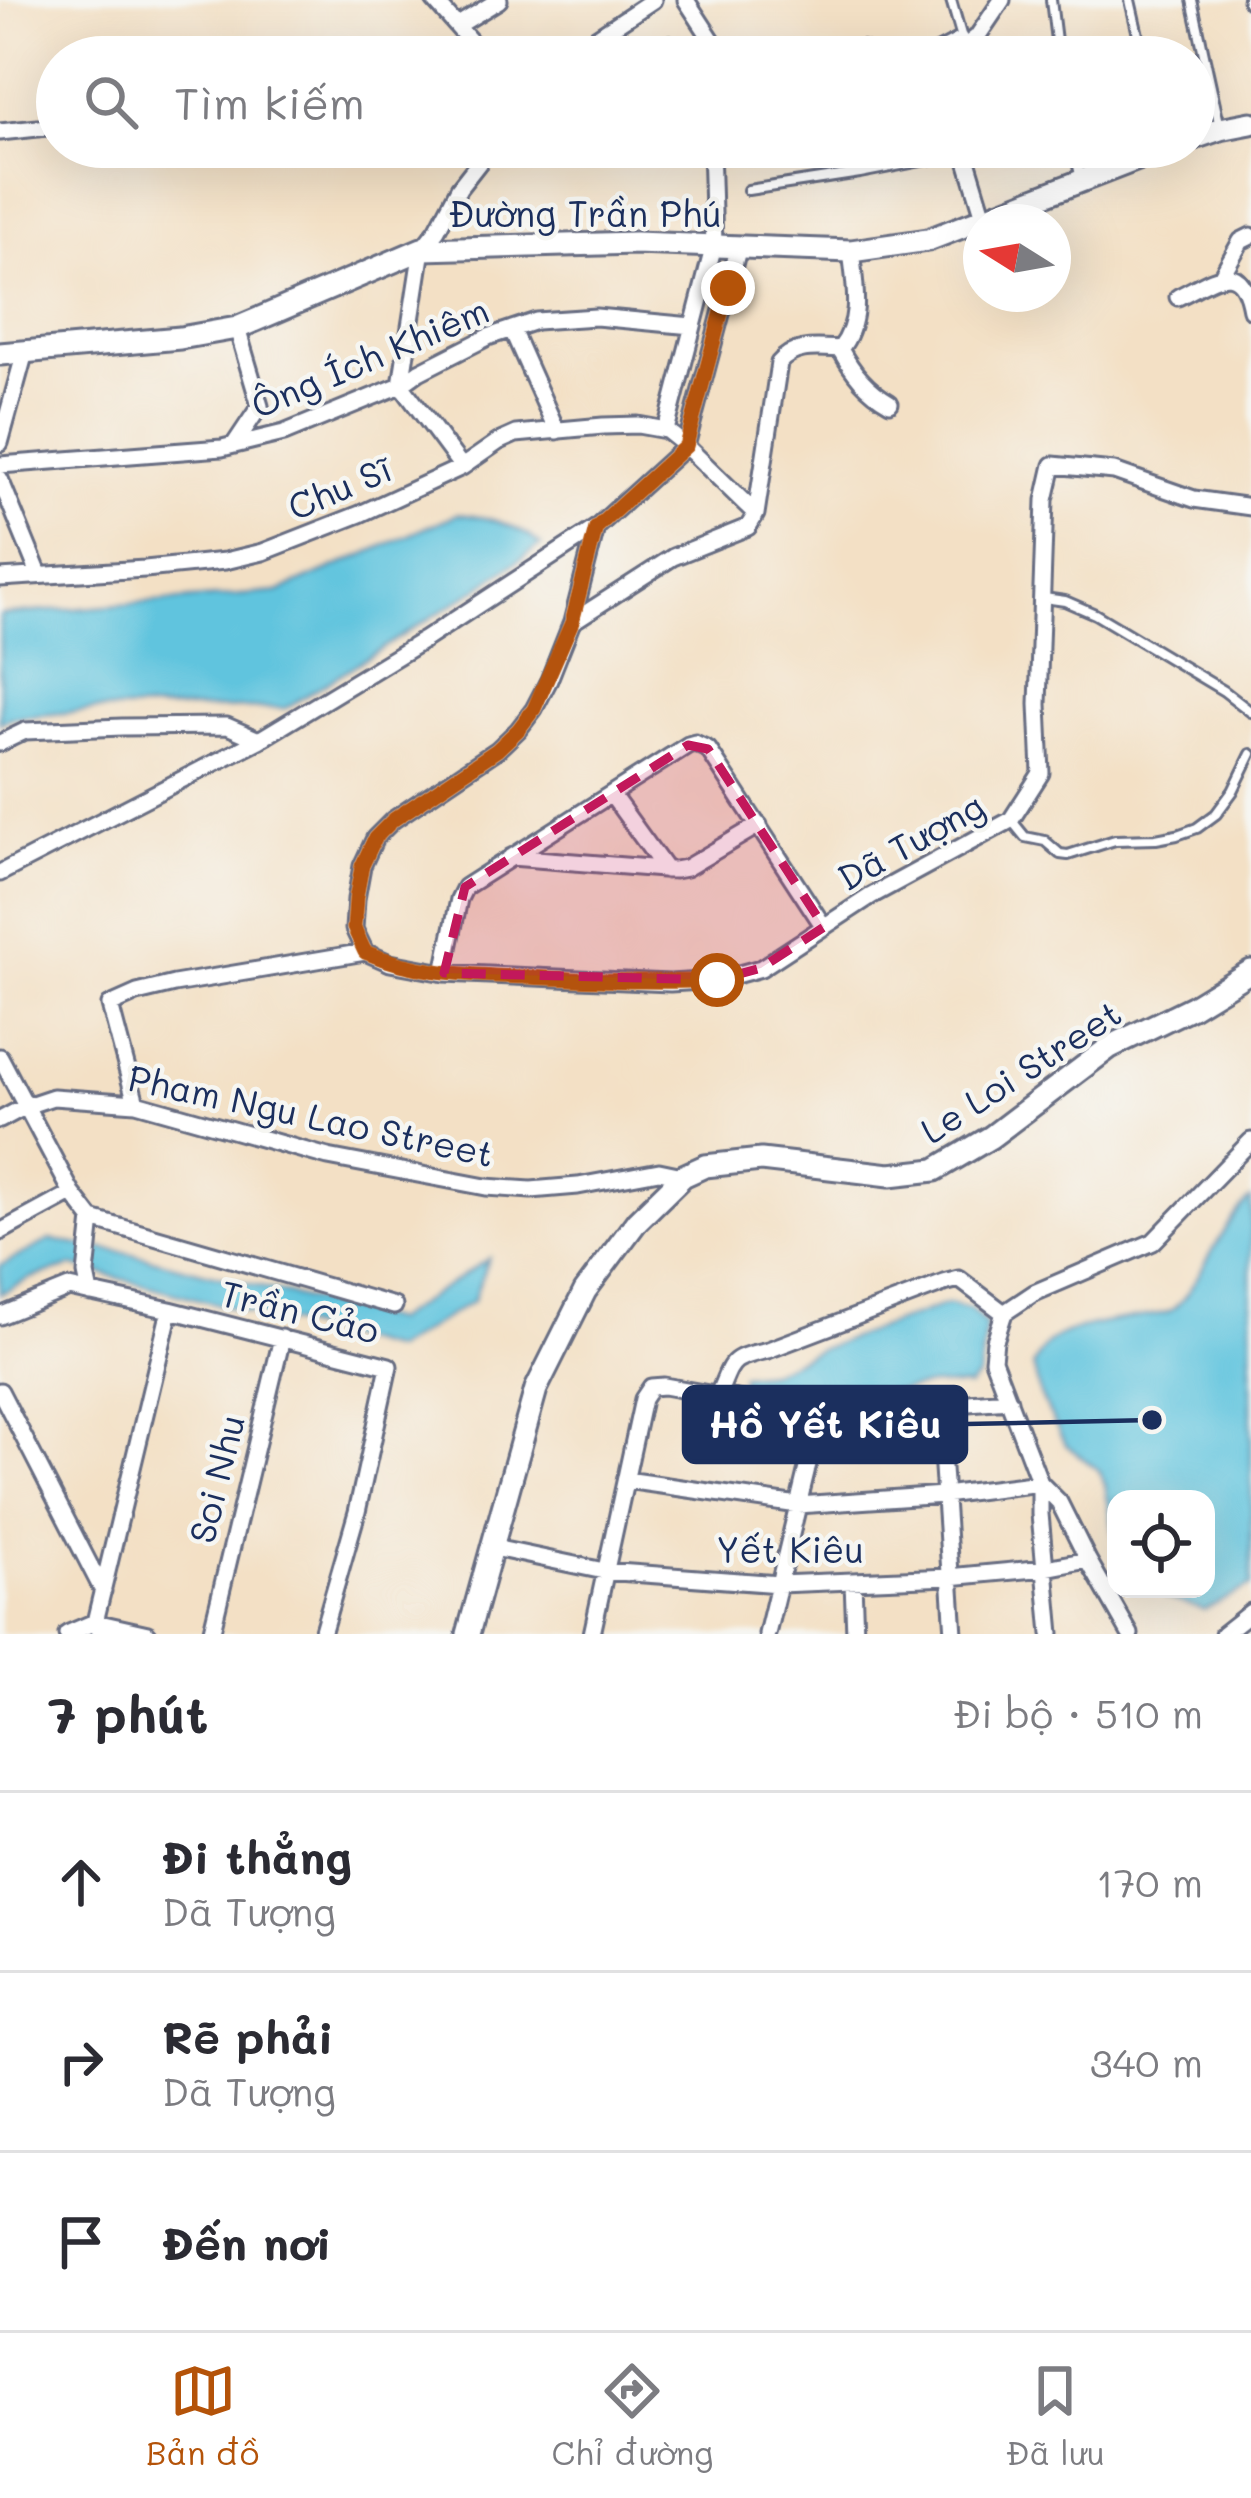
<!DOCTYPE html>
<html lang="vi">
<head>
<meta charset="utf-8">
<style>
	:root { --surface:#fff; --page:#f2f2f3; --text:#2b2b33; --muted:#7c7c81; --line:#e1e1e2; --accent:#b45309 }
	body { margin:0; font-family:Mali,sans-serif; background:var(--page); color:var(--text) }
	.controls { position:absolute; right:36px; bottom:36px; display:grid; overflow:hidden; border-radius:24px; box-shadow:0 12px 48px #0002 }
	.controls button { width:108px; height:108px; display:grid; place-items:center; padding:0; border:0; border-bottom:3px solid var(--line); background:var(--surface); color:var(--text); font:60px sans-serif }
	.compass { position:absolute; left:963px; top:204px; width:108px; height:108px; border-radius:50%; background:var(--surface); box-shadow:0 12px 48px #0002; rotate:281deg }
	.stop { position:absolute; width:36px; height:36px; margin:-27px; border:9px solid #b45309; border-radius:50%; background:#fff }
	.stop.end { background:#b45309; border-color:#fff; box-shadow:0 3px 12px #0008 }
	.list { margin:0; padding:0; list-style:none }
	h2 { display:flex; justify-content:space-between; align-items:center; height:156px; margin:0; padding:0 48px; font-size:51px }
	h2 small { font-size:39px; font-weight:400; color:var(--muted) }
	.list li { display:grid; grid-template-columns:78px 1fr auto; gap:36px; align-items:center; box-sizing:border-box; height:180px; padding:0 48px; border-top:3px solid var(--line) }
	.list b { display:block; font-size:45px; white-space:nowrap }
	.list p { margin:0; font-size:39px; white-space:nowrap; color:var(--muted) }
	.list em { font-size:39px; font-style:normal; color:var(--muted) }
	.icon { flex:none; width:66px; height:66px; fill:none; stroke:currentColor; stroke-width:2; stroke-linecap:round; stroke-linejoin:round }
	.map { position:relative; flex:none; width:1251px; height:1634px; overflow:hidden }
	.search { position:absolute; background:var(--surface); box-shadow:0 12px 48px #0002; left:36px; right:36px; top:36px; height:132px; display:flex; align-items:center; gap:30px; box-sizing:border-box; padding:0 42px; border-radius:66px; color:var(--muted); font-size:45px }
	.sheet { height:696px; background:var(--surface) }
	nav { display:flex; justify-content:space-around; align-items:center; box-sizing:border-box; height:168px; border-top:3px solid var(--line); background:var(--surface); font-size:33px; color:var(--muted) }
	nav a { display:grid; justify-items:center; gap:6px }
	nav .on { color:var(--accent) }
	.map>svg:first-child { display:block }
	.water { fill:#61c4de; stroke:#3e7a9e; stroke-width:3 }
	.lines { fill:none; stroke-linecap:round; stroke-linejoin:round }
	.lane-casing { stroke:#676d82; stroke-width:14 }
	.street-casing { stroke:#676d82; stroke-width:21 }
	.secondary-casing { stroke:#676d82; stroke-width:27 }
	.lane { stroke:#fff; stroke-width:8 }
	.street { stroke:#fff; stroke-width:15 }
	.secondary { stroke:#fff; stroke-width:21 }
	.route { stroke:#b45309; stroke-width:15 }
	.marked { fill:#c2185b; fill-opacity:0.2; stroke:#c2185b; stroke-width:9; stroke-dasharray:24 15; stroke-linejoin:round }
	.labels { text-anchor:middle; stroke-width:9; stroke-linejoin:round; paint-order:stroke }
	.street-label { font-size:36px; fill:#1b2f5e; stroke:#f6f6f2 }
	.leader { fill:none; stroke:#1b2f5e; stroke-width:4.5 }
	.callout-dot { fill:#1b2f5e; stroke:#f6f6f2; stroke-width:4.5 }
	.callout { fill:#1b2f5e; stroke:#1b2f5e; stroke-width:4.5 }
	.callout-label { font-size:39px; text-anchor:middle; font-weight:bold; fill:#fff }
</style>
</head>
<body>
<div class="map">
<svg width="1251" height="1634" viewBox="0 0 1251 1634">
	<rect width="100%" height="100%" fill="#f6f6f2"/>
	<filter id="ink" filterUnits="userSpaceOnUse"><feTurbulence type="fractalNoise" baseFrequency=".00833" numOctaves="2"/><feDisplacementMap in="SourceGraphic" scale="24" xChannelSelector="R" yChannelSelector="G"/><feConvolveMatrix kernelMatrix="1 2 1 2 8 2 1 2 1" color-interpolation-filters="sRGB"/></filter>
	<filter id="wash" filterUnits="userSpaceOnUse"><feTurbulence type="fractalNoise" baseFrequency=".004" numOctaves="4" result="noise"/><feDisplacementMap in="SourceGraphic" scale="48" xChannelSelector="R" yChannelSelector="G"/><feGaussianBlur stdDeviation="2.7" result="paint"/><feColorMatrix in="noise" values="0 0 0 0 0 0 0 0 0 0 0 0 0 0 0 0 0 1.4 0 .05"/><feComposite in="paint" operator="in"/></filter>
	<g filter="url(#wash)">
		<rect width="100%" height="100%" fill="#f3e0c5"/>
		<!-- water -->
		<path class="water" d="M457 514C490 517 515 524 541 545L477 589 286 708 96 710 10 718 0 723V615L278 592Z
			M1251 1199V1586L1204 1610 1166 1598 1153 1589H1206V1499H1116V1546L1105 1484 1097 1469 1065 1444 1040 1395 1033 1365C1039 1354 1045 1343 1057 1337 1078 1326 1116 1321 1140 1317 1148 1315 1160 1315 1168 1312 1193 1301 1221 1221 1251 1199Z
			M50 1240 128 1253 393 1321 488 1259 473 1301 393 1350 73 1266 31 1278 0 1294V1266Z
			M947 1304 970 1309 986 1325 979 1376 969 1387 932 1385 821 1403 741 1391V1375L769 1372 823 1348Z"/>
	</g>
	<g filter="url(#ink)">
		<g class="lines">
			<!-- lane casing -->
			<g class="lane-casing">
				<path id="lane" d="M951 0 964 45
					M1051 0 1058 57
					M1130 0 1143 57
					M1192 0 1220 127
					M805 57 813 53 862 46 869 49 876 57
					M922 57 962 36
					M1074 147 1081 180
					M748 190 860 173 963 153
					M1044 598 1065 601 1095 614 1224 691 1251 712
					M1012 821 1025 837 1045 841 1060 854 1068 855 1115 840 1156 839 1177 835 1197 828 1216 814 1233 791 1251 754"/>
			</g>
			<!-- street casing -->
			<g class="street-casing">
				<path id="street" d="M434 0 484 57
					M686 0 712 40
					M1251 0V1
					M457 26 499 0
					M670 44 677 57
					M567 57 653 0
					M954 57 955 54 977 37 1002 0
					M0 132 57 126
					M963 147 985 220
					M1222 275 1241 241 1251 236
					M1178 297C1212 281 1241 254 1251 310
					M512 330 557 431
					M840 349C853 373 867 390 890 403
					M666 430 714 245 711 147
					M0 443 25 352
					M234 445 260 406 237 328
					M0 465 222 448 284 433 401 385 419 372 488 337 536 321 596 317 692 326
					M462 467 401 385 422 249 437 230 459 188 491 147
					M0 479 39 574
					M0 578 145 569 225 561 263 552 360 514 462 467 498 442 516 434 603 426 638 425 666 430 686 446 756 514
					M572 622 673 557 748 527 756 514 779 363C794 344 818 348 840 349 863 320 855 286 851 251
					M0 743 25 731 122 727 227 726 259 740
					M611 794 666 870
					M511 857 675 870 686 868 759 825
					M0 873 259 740 424 640 596 528
					M365 952 354 929 356 899 362 866 375 838 393 820 497 750 518 730 534 709 549 680 572 622 596 528 686 446 739 246
					M444 973 459 899 465 887 688 745 695 743 708 749 824 927
					M0 1057 72 1193 92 1219 394 1306
					M136 1103 110 1005 137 993 174 984 365 952 390 963 444 973 670 983 717 980 761 968 871 896 1011 820 1041 773 1038 704 1045 500 1053 465 1114 471 1194 499 1251 507
					M0 1120 26 1106 53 1097 136 1103 328 1157 486 1187 531 1190 578 1186 659 1171 683 1176
					M0 1232 72 1193
					M90 1293 86 1274 92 1219
					M0 1316 69 1288 170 1310 389 1366 357 1512 322 1634
					M0 1391 103 1591
					M718 1395C733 1359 729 1359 768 1350L944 1283 959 1279 1004 1313
					M939 1407 954 1634
					M626 1480 798 1505 944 1495 1040 1483V1514L1051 1634
					M494 1548 604 1571 779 1584 949 1577 1046 1568 1088 1560
					M853 1582 855 1634
					M67 1634 95 1622 148 1634
					M100 1634 95 1622 170 1310
					M211 1634 282 1338
					M592 1634 643 1399 651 1387 664 1386 820 1414 1009 1400
					M767 1634 820 1414
					M1130 1634 1088 1560 1059 1502 1040 1483 993 1360 995 1341 1004 1313 1034 1293 1153 1242 1251 1141
					M1223 1634 1251 1612"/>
			</g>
			<!-- secondary casing -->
			<g class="secondary-casing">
				<path id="secondary" d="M1194 138 1220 129 1251 123
					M0 354 180 338 237 328 422 249 635 243 851 251 928 240 1169 147
					M468 1634 536 1389 585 1291 637 1221 683 1176 705 1166 761 1160 890 1175 935 1170 991 1137 1110 1047 1192 1007 1251 971"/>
			</g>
			<!-- lane -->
			<use href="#lane" class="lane"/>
			<!-- street -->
			<use href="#street" class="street"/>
			<!-- secondary -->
			<use href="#secondary" class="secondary"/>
		</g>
	</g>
	<g class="lines" filter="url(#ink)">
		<!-- route -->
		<path class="route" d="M717 980C661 983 605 980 549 978 486 975 423 977 365 952L354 928 356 898 362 866 375 838 393 820 497 750 518 730 534 709 572 622 596 528 686 446 728 288"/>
	</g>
	<!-- marked area -->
	<path class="marked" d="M688 745 708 749 824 927 761 968 717 980 444 973 465 887Z"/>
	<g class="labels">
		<!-- street labels -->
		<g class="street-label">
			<text x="585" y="227">Đường Trần Phú</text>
			<text transform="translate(370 358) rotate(-23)" y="13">Ông Ích Khiêm</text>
			<text transform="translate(340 488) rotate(-23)" y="13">Chu Sĩ</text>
			<text transform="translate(911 842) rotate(-29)" y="13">Dã Tượng</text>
			<text transform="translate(1021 1072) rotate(-33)" y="13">Le Loi Street</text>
			<text transform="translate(311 1116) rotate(12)" y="13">Pham Ngu Lao Street</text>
			<text transform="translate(300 1312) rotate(14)" y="13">Trần Cảo</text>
			<text transform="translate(217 1479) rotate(-76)" y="13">Soi Nhu</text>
			<text x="790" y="1563">Yết Kiêu</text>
		</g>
	</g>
	<!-- callouts -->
	<path class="leader" d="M1152 1420L966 1424"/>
	<circle class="callout-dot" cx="1152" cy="1420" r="12"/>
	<rect class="callout" x="684" y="1387" width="282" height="75" rx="12"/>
	<g class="callout-label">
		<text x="825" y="1438">Hồ Yết Kiêu</text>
	</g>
</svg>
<div class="controls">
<button><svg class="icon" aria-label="locate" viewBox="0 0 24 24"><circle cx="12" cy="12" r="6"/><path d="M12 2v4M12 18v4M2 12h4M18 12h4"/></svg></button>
</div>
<svg class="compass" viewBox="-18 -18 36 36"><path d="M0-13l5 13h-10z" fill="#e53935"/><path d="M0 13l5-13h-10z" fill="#7c7c81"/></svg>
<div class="stop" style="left:717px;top:980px"></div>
<div class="stop end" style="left:728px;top:288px"></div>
<div class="search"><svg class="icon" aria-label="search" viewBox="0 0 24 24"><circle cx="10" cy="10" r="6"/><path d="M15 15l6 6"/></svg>Tìm kiếm</div>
</div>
<section class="sheet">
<h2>7 phút<small>Đi bộ · 510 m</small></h2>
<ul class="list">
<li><svg class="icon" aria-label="ahead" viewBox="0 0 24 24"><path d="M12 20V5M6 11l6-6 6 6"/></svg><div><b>Đi thẳng</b><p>Dã Tượng</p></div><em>170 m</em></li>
<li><svg class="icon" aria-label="right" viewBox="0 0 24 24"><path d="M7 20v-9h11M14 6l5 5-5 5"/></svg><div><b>Rẽ phải</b><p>Dã Tượng</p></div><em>340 m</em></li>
<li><svg class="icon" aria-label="arrive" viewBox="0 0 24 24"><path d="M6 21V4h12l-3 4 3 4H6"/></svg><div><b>Đến nơi</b></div></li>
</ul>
</section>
<nav>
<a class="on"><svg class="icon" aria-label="map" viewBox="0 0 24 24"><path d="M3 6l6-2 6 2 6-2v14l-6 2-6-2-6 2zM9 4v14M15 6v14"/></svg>Bản đồ</a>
<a><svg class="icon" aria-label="directions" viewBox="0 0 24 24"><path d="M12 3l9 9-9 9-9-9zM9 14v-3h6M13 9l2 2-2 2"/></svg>Chỉ đường</a>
<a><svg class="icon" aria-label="saved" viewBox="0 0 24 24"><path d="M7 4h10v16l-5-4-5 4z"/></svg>Đã lưu</a>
</nav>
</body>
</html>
